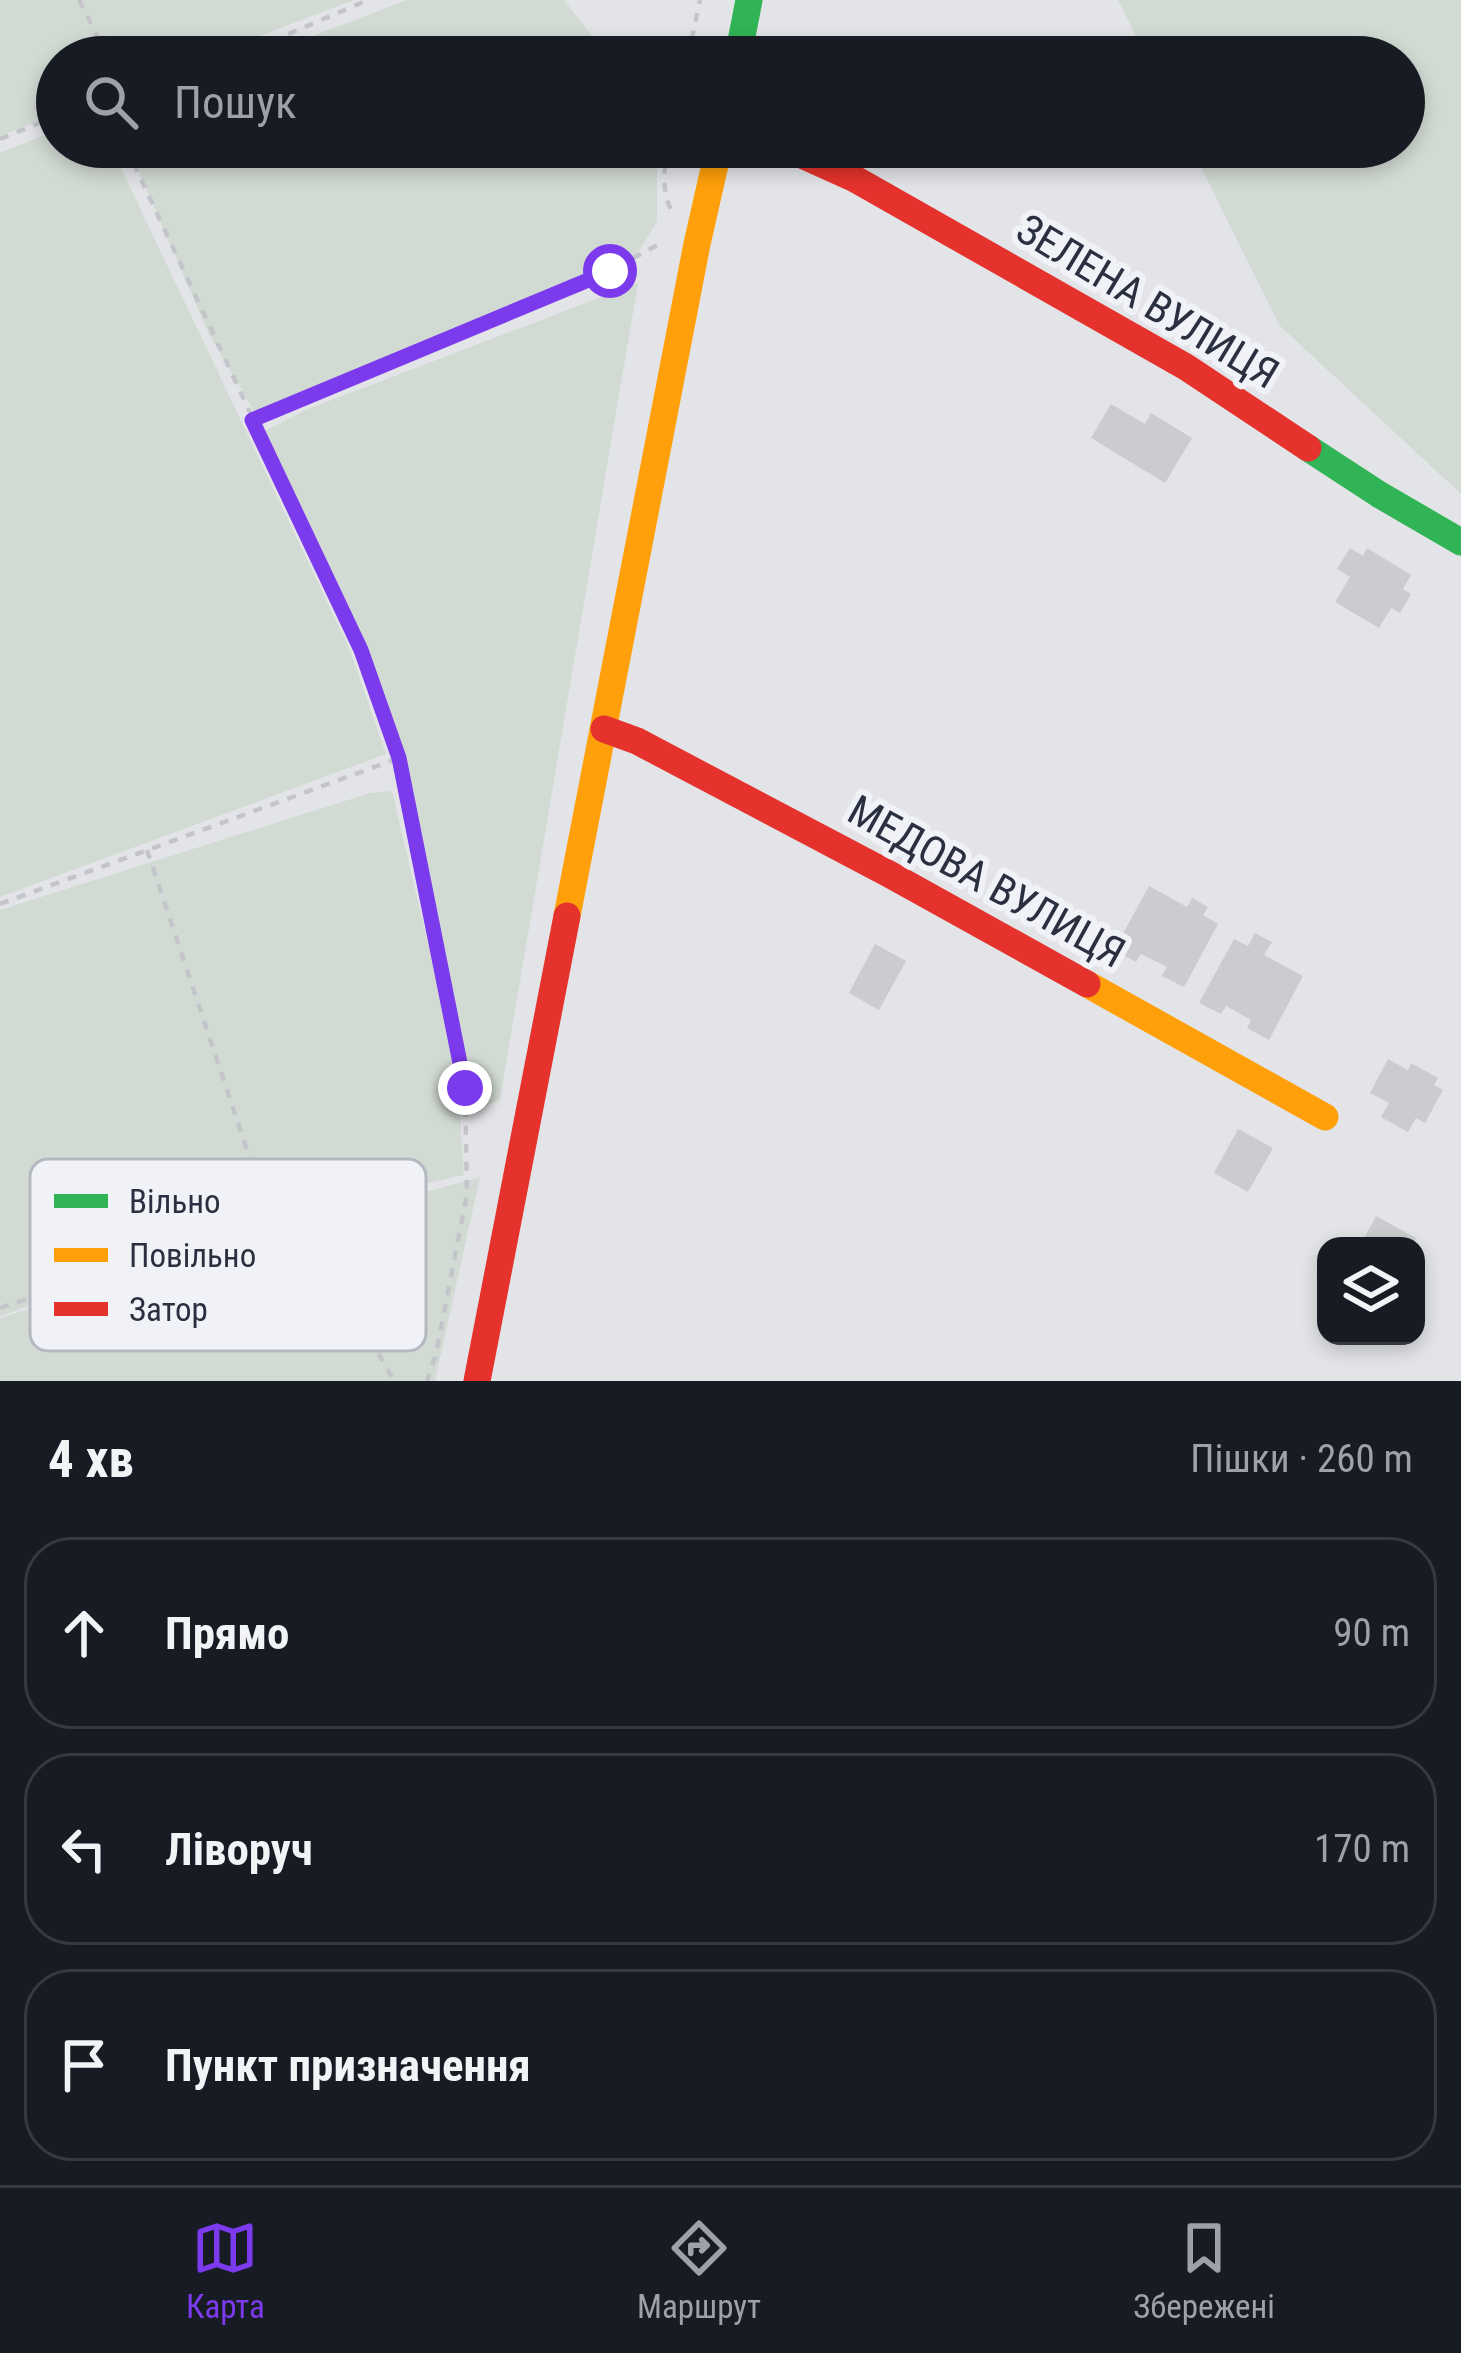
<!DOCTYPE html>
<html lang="uk">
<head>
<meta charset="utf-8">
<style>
	:root { --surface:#171b24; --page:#242831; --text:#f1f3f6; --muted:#9ea1a6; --line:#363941; --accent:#7c3aed }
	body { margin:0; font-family:"Roboto Condensed",sans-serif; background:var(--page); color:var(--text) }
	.controls { position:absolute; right:36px; bottom:36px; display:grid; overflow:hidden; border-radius:24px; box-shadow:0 6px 18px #0003 }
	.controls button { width:108px; height:108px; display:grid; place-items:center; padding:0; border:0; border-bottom:3px solid var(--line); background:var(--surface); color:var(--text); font:60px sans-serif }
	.stop { position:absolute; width:36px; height:36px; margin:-27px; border:9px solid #7c3aed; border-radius:50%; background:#fff }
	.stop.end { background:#7c3aed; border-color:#fff; box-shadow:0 3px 12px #0008 }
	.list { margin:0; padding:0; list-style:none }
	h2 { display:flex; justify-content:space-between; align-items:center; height:156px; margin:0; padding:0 48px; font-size:51px }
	h2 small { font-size:39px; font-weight:400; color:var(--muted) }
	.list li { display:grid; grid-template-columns:78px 1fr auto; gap:36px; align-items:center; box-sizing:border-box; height:192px; margin:0 24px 24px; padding:0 24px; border:3px solid var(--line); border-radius:48px }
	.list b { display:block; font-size:45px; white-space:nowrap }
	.list em { font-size:39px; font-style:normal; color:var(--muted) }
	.icon { flex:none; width:66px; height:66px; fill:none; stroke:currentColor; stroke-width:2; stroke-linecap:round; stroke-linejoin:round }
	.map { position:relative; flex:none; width:1461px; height:1381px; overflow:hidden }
	.search { position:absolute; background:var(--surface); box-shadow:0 6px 18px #0003; left:36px; right:36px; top:36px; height:132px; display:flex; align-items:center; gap:30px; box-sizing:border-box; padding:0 42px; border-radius:66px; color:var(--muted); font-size:45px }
	.sheet { height:804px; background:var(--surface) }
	nav { display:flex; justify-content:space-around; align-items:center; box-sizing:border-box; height:168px; border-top:3px solid var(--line); background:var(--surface); font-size:33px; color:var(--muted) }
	nav a { display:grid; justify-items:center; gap:6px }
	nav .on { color:var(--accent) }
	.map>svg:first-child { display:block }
	.green { fill:#d2dbd3 }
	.building { fill:#cbcccf }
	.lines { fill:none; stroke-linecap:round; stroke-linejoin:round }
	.path { stroke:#c4c5ca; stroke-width:4.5; stroke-dasharray:9 9; stroke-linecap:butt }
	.fast { stroke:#30b455; stroke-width:27 }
	.slow { stroke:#ff9f0a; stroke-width:27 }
	.jam { stroke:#e5322d; stroke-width:27 }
	.route { stroke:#7c3aed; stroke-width:15 }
	.labels { text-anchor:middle; stroke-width:12; stroke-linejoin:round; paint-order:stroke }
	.street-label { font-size:42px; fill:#2a3040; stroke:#f0f2f7 }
	.key { fill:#f0f2f7; stroke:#b5b8c0; stroke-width:3 }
	.key-label { font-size:33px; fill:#2a3040 }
</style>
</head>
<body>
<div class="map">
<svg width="1461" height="1381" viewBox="0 0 1461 1381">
	<rect width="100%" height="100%" fill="#e3e4e7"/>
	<!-- green -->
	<path class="green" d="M0 0H354L205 57H57V114L0 136Z
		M407 0H564L609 57H258Z
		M1118 0H1461V494L1279 325 1191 147H1404V57H1146Z
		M57 130V147H111L350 650 386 754 0 897V153Z
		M128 147H657V222L637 254 258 418 209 334Z
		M638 283 500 1100 468 1112 391 722 255 436 308 409Z
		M392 791 457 1067 464 1175 330 1204 318 1216 293 1229 480 1177 435 1381H0V1318L247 1242 203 1246 0 1316V910L370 793Z"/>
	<!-- building -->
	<path class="building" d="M1111 404 1145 424 1151 413 1192 438 1165 483 1091 438Z
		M1350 548 1363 556 1367 548 1411 575 1403 589 1411 594 1400 613 1391 608 1379 628 1335 602 1350 577 1337 569Z
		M1149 886 1187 907 1192 898 1208 907 1203 915 1218 924 1184 987 1162 976 1167 967 1141 954 1136 962 1114 950Z
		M1255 933 1272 942 1264 955 1303 976 1269 1040 1247 1028 1251 1020 1226 1006 1221 1014 1199 1003 1234 939 1248 946Z
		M875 944 906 961 879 1010 849 993Z
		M1388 1059 1408 1070 1411 1063 1438 1078 1434 1085 1443 1090 1425 1123 1416 1118 1408 1132 1381 1117 1389 1103 1370 1093Z
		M1238 1129 1273 1148 1248 1192 1214 1173Z
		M1376 1216 1416 1238 1412 1246H1360Z"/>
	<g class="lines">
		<!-- path -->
		<path class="path" d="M79 0 103 47 105 57
			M220 57 279 38 368 0
			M688 57 700 0
			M0 139 57 116
			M126 147 361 650 399 758 465 1088 467 1194 436 1354 427 1381
			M668 147C664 167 661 193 672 211
			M252 420 609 271 663 242
			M147 850 267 1210 262 1249
			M0 904 399 758
			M0 1308 171 1251 216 1240 262 1249 363 1326 394 1381"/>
		<!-- fast -->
		<path class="fast" d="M738 57 749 0
			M1308 448 1380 495 1461 542"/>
		<!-- slow -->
		<path class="slow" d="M567 916 697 244 719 147
			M1087 984 1325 1117"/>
		<!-- jam -->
		<path class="jam" d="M784 147 855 179 1186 367 1308 448
			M604 729 637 741 889 874 1087 984
			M477 1381 567 916"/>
	</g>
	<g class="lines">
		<!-- route -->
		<path class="route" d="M465 1088 399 758 361 650 252 420 610 271"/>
	</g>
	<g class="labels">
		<!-- street labels -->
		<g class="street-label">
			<text transform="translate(1148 301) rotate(31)" y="15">ЗЕЛЕНА ВУЛИЦЯ</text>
			<text transform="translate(987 881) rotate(29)" y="15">МЕДОВА ВУЛИЦЯ</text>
		</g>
	</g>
	<!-- legend -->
	<rect x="30" y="1159" width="396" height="192" rx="18" class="key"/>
	<rect x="54" y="1194" width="54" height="14" fill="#30b455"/>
	<rect x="54" y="1248" width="54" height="14" fill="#ff9f0a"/>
	<rect x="54" y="1302" width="54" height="14" fill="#e5322d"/>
	<g class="key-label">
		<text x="129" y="1213">Вільно</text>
		<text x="129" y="1267">Повільно</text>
		<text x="129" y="1321">Затор</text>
	</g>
</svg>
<div class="controls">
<button><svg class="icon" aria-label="layers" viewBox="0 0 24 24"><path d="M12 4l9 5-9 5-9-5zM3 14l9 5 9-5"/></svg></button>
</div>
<div class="stop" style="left:610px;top:271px"></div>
<div class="stop end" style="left:465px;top:1088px"></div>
<div class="search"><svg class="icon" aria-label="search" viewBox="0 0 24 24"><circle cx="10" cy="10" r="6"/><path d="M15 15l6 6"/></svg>Пошук</div>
</div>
<section class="sheet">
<h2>4 хв<small>Пішки · 260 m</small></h2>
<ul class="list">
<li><svg class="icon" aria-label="ahead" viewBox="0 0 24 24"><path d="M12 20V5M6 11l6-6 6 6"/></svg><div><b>Прямо</b></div><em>90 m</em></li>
<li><svg class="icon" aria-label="left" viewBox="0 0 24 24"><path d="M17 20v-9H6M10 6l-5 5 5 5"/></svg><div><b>Ліворуч</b></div><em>170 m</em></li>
<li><svg class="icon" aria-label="arrive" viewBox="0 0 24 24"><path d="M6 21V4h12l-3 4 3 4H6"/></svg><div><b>Пункт призначення</b></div></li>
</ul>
</section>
<nav>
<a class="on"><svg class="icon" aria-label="map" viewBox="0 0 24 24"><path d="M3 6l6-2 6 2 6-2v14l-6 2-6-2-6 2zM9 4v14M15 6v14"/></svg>Карта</a>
<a><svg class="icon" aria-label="directions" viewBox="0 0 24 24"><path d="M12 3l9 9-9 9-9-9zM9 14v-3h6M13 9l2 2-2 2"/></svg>Маршрут</a>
<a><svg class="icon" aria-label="saved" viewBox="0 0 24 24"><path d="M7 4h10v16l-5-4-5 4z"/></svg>Збережені</a>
</nav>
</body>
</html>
